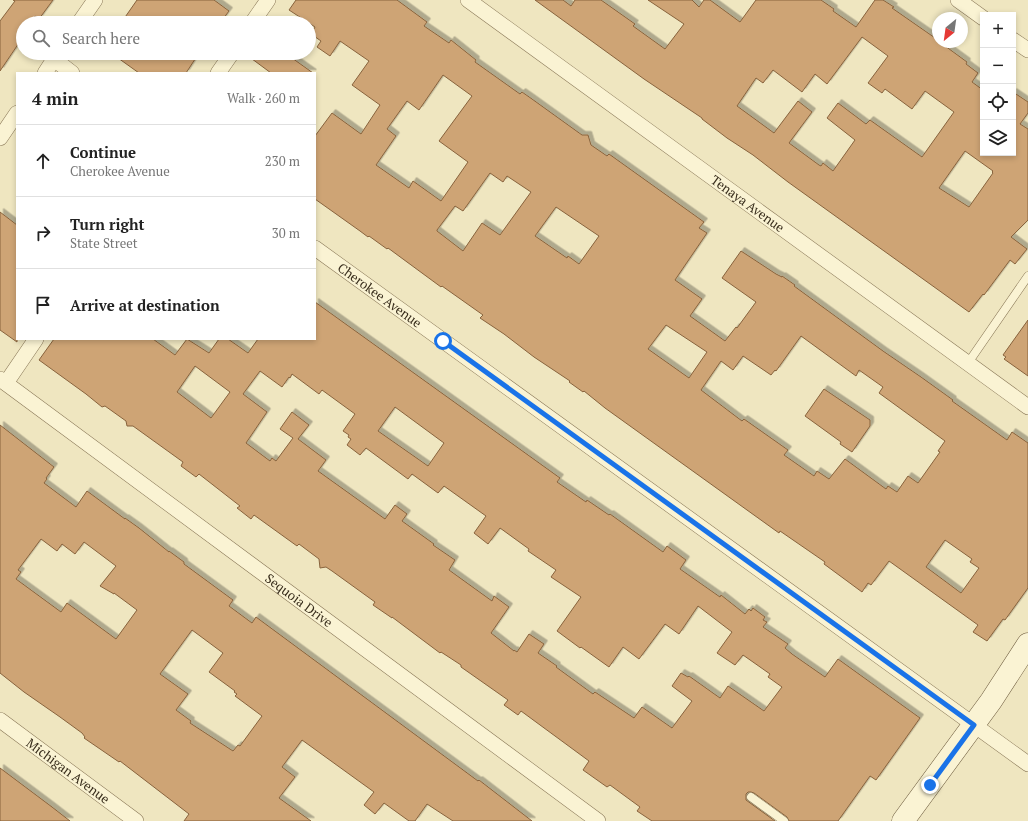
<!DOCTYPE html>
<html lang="en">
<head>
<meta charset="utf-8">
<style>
	:root { --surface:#fff; --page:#f2f2f2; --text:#222; --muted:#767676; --line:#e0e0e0 }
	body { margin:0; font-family:"PT Serif",serif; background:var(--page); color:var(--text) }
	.controls { position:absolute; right:12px; top:12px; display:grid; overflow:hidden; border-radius:0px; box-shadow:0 2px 6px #0003 }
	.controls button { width:36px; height:36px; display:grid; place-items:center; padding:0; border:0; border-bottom:1px solid var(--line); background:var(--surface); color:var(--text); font:20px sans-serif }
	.compass { position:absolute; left:932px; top:12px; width:36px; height:36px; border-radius:50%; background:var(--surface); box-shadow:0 2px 6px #0003; rotate:209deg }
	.stop { position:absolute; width:12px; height:12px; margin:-9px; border:3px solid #1a73e8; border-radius:50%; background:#fff }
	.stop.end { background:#1a73e8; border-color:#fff; box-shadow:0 1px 4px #0008 }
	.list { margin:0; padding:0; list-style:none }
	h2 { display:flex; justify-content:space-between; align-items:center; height:52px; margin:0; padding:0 16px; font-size:17px }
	h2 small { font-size:13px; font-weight:400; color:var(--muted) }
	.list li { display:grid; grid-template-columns:26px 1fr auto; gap:12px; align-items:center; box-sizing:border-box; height:72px; padding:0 16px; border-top:1px solid var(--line) }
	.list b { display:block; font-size:15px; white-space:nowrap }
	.list p { margin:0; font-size:13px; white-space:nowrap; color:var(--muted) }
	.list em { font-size:13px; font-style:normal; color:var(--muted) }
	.icon { flex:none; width:22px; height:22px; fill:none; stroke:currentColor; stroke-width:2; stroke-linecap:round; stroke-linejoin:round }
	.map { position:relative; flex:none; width:1028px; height:821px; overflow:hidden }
	.search { position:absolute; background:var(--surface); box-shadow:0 2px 6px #0003; left:16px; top:16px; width:300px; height:44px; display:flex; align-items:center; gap:10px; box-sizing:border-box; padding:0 14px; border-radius:22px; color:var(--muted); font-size:15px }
	.panel { position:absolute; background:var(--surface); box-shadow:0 2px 6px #0003; left:16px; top:72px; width:300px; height:268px; border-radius:0px }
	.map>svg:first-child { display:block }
	.building { fill:#cea475; stroke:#88633d; fill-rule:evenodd; filter:url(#shadow) }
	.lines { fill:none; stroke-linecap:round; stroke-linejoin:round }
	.lane-casing { stroke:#897757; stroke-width:9 }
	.street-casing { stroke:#897757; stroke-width:16 }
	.secondary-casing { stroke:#6a583b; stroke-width:23 }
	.lane { stroke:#faf3d3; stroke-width:8 }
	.street { stroke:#faf3d3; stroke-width:15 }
	.secondary { stroke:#faf3d3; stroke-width:22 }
	.route { stroke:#1a73e8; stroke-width:5 }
	.labels { text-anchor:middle; stroke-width:3.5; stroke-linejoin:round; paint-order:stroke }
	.street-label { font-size:13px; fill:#382d1c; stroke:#f6efd0 }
</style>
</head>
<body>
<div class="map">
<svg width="1028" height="821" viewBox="0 0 1028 821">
	<defs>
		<filter id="shadow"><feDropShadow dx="3.5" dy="-3.5" stdDeviation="0" flood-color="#0004"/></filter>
	</defs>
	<rect width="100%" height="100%" fill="#efe6c0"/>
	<!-- building -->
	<path class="building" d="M13 0H53L39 19 35 16 30 23H23V37L0 71V21L15 1Z
		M137 0H214L229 11 220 23H121Z
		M296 0H397L427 22 424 26 449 43 451 40 476 60 475 62 520 94 522 92 532 99 582 135H588L591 145 607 156 609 154 704 222 699 228 707 233 675 280 702 299 690 316 725 341 736 327 737 328 756 302 722 278 741 251 776 274 782 277V276L795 285 794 286 883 351 921 377 953 400 952 401 1007 440 1012 432 1028 443V588L1005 620 1003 619 987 641 973 632 978 625 889 561 871 585 868 583 862 592 824 564 825 562 780 531 779 533 605 408 584 391 583 392 569 382 570 381 534 357 504 334 480 318 483 315 442 286 441 287 388 248 387 249 369 236 368 237 360 231 315 199V136L332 113 361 134 380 105 352 85 369 61 340 41 330 56 317 47 321 41 311 34 315 27 289 10ZM443 75 472 96 439 141 468 162 441 201 413 181 409 188 376 165 396 136 387 129 407 101 419 110ZM490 173 503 182 507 176 531 192 500 235 482 223 463 251 437 231V230L455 206 463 211ZM556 207 599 236 579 264 568 256 567 258 535 236ZM666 325 707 352 689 378 648 349ZM801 336 856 376 859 370 883 387 879 393 945 441 938 451 940 452 918 483 908 476 897 492 888 486 886 489 845 459 829 479 817 471 814 476 784 455 788 450 744 419 742 421 701 390 721 361 733 370 743 356 771 375 775 370 776 371ZM945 540 972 559 970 562 979 568 961 593 926 567Z
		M535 0H563L571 6 575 0H601L635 24 633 26 665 49 684 24 648 0H692L699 7 704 0H710L740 22 756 0H821L834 9 833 11 856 27 875 0H883L894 7 892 8 938 40V42H941V43L967 62 966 64 978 73 972 82 983 90V153H1013V92L1028 102V113L1020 124 1028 129V220L1011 237 1027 249 1015 264 1010 260 984 295 983 294 969 312 788 182 753 155 727 138 702 119V118L644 79ZM862 37 888 56 868 83 882 93 885 89 912 109 925 91 954 112 922 157 870 120 866 124 838 103 827 118 855 140 833 171 823 163 821 166 819 165 789 143 812 112 798 101 774 133 737 106 756 78 763 83 773 70 802 92 815 74 827 84ZM965 151 993 171 992 172 993 173 969 207 939 188Z
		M111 53H199L186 73H139Z
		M244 53H285L313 73H271Z
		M0 212 17 225V342L0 330Z
		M315 302 560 478 557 482 586 502 587 500 609 515 610 514 663 552 667 546 686 560 680 569 720 597 721 595 745 614 749 609 751 611 753 608 765 617 763 620 767 622 763 627 788 644 785 648 792 654 825 677 838 659 920 718 876 780 870 776 838 821H789L787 817 754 793 751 792H748L746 794V800L775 821H652L637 811 640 807 610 785 607 787 583 770 589 761 521 711 518 715 504 705 508 700 461 667V665L441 652 440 653 392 617V618L373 605 375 602 332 571 326 567 320 568 319 559 299 544 297 546 254 515 251 519 237 508 240 506 199 474 196 477 181 466 183 462 133 426H127L126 421 105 406 102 407 86 394 39 360 54 339H153L175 355 187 339 209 353 219 339H228L248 353 258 339H315ZM195 366 230 392 211 418 177 392ZM260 371 282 387 289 377 290 378 292 374 319 394 322 390 355 414 343 431 349 435 348 437 351 439 347 445 360 455 366 448 408 479 412 474 438 493 444 486 486 516 474 533 488 544 500 528 529 549 528 551 556 570 551 577 581 597 557 631 580 648 581 647 609 667 623 647 639 659 665 624 679 634 698 606 732 632 717 653 735 665 743 655 770 674 768 677 782 687 764 711 728 686 720 698 689 676 688 677 681 673 672 686 692 701 672 728 642 707 634 718 595 692 593 694 556 667 557 666 538 653 544 644 529 634 517 652 514 650V651L491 633 509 607 494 596 492 601 449 570 455 560 433 545 434 544 402 521 407 514 395 505 385 519 318 471 326 460 298 439 309 425 292 412 280 429 293 438 276 461 272 458 270 461 246 443 267 412 243 394ZM395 407 444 443 428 466 378 431Z
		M1028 320V376L1004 359 1006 357 1003 355Z
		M824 389 870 420V426L852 452 840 444 841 442 805 416Z
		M0 425 54 467 46 478 47 479 44 483 76 507 87 491 125 519V518L139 528 169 552V551L184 562V564L233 600 229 606 252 623 256 617 478 781 479 780 532 821H453L427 804 415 821H409L384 803 375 814 364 805 374 792 302 740 282 767 295 777 279 798 311 821H184L189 814 120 761 119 762 84 738 85 737 82 733 60 717 24 692 0 673ZM41 539 57 551 62 544 75 554 84 542 116 566 100 586 114 594V593L137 610 116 639 67 603 61 612 16 579 21 572 18 570ZM192 630 223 653 209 672 235 691 234 692 237 694 235 696 262 716 240 746 238 745 233 751 190 723 191 721 176 710 188 694 160 674Z
		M0 768 52 807 70 821H0Z"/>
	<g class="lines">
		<!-- lane casing -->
		<g class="lane-casing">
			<path id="lane" d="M968 363 1028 276
				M751 797 784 821"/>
		</g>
		<!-- street casing -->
		<g class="street-casing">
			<g id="street">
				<path id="s1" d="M468 0 1028 407"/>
				<path d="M958 0 983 18"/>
				<path d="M79 23 95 0"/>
				<path d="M252 23 268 0"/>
				<path d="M1013 40 1028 50"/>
				<path d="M54 59 72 73"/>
				<path d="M45 73 58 53"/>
				<path d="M218 73 232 53"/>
				<path d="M0 138 17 113"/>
				<path id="s2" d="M315 248 1028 764"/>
				<path id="s3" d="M0 379 598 821"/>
				<path d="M6 383 36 339"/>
				<path id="s4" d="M0 720 136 821"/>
			</g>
		</g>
		<!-- secondary casing -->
		<g class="secondary-casing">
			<path id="secondary" d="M903 821 991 701 1028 644"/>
		</g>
		<!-- lane -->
		<use href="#lane" class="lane"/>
		<!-- street -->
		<use href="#street" class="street"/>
		<!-- secondary -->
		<use href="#secondary" class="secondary"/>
	</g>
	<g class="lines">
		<!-- route -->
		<path class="route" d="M443 341 974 725 930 785"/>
	</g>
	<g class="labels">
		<!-- street labels -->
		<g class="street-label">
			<text dy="5" stroke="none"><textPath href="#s1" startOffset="346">Tenaya Avenue</textPath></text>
			<text dy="5" stroke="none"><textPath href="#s2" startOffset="80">Cherokee Avenue</textPath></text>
			<text dy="5" stroke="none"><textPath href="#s3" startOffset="372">Sequoia Drive</textPath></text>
			<text dy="5" stroke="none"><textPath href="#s4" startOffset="85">Michigan Avenue</textPath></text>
		</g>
	</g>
</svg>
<div class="controls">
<button>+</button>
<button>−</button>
<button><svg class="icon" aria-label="locate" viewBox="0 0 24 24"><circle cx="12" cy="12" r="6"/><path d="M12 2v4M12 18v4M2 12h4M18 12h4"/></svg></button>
<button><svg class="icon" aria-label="layers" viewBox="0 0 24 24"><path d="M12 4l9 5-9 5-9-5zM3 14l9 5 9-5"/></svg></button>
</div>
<svg class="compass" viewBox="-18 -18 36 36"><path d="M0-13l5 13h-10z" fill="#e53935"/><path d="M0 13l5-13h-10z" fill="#767676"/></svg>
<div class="stop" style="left:443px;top:341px"></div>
<div class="stop end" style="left:930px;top:785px"></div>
<div class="search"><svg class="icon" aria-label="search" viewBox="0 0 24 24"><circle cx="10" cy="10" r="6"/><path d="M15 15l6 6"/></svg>Search here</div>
<section class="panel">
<h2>4 min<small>Walk · 260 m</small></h2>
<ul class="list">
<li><svg class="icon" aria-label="ahead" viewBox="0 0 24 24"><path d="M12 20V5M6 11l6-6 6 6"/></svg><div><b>Continue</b><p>Cherokee Avenue</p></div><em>230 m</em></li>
<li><svg class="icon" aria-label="right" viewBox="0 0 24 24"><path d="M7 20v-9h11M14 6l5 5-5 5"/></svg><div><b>Turn right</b><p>State Street</p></div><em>30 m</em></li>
<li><svg class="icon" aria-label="arrive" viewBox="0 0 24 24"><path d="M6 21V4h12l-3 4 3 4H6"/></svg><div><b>Arrive at destination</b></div></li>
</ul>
</section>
</div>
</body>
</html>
